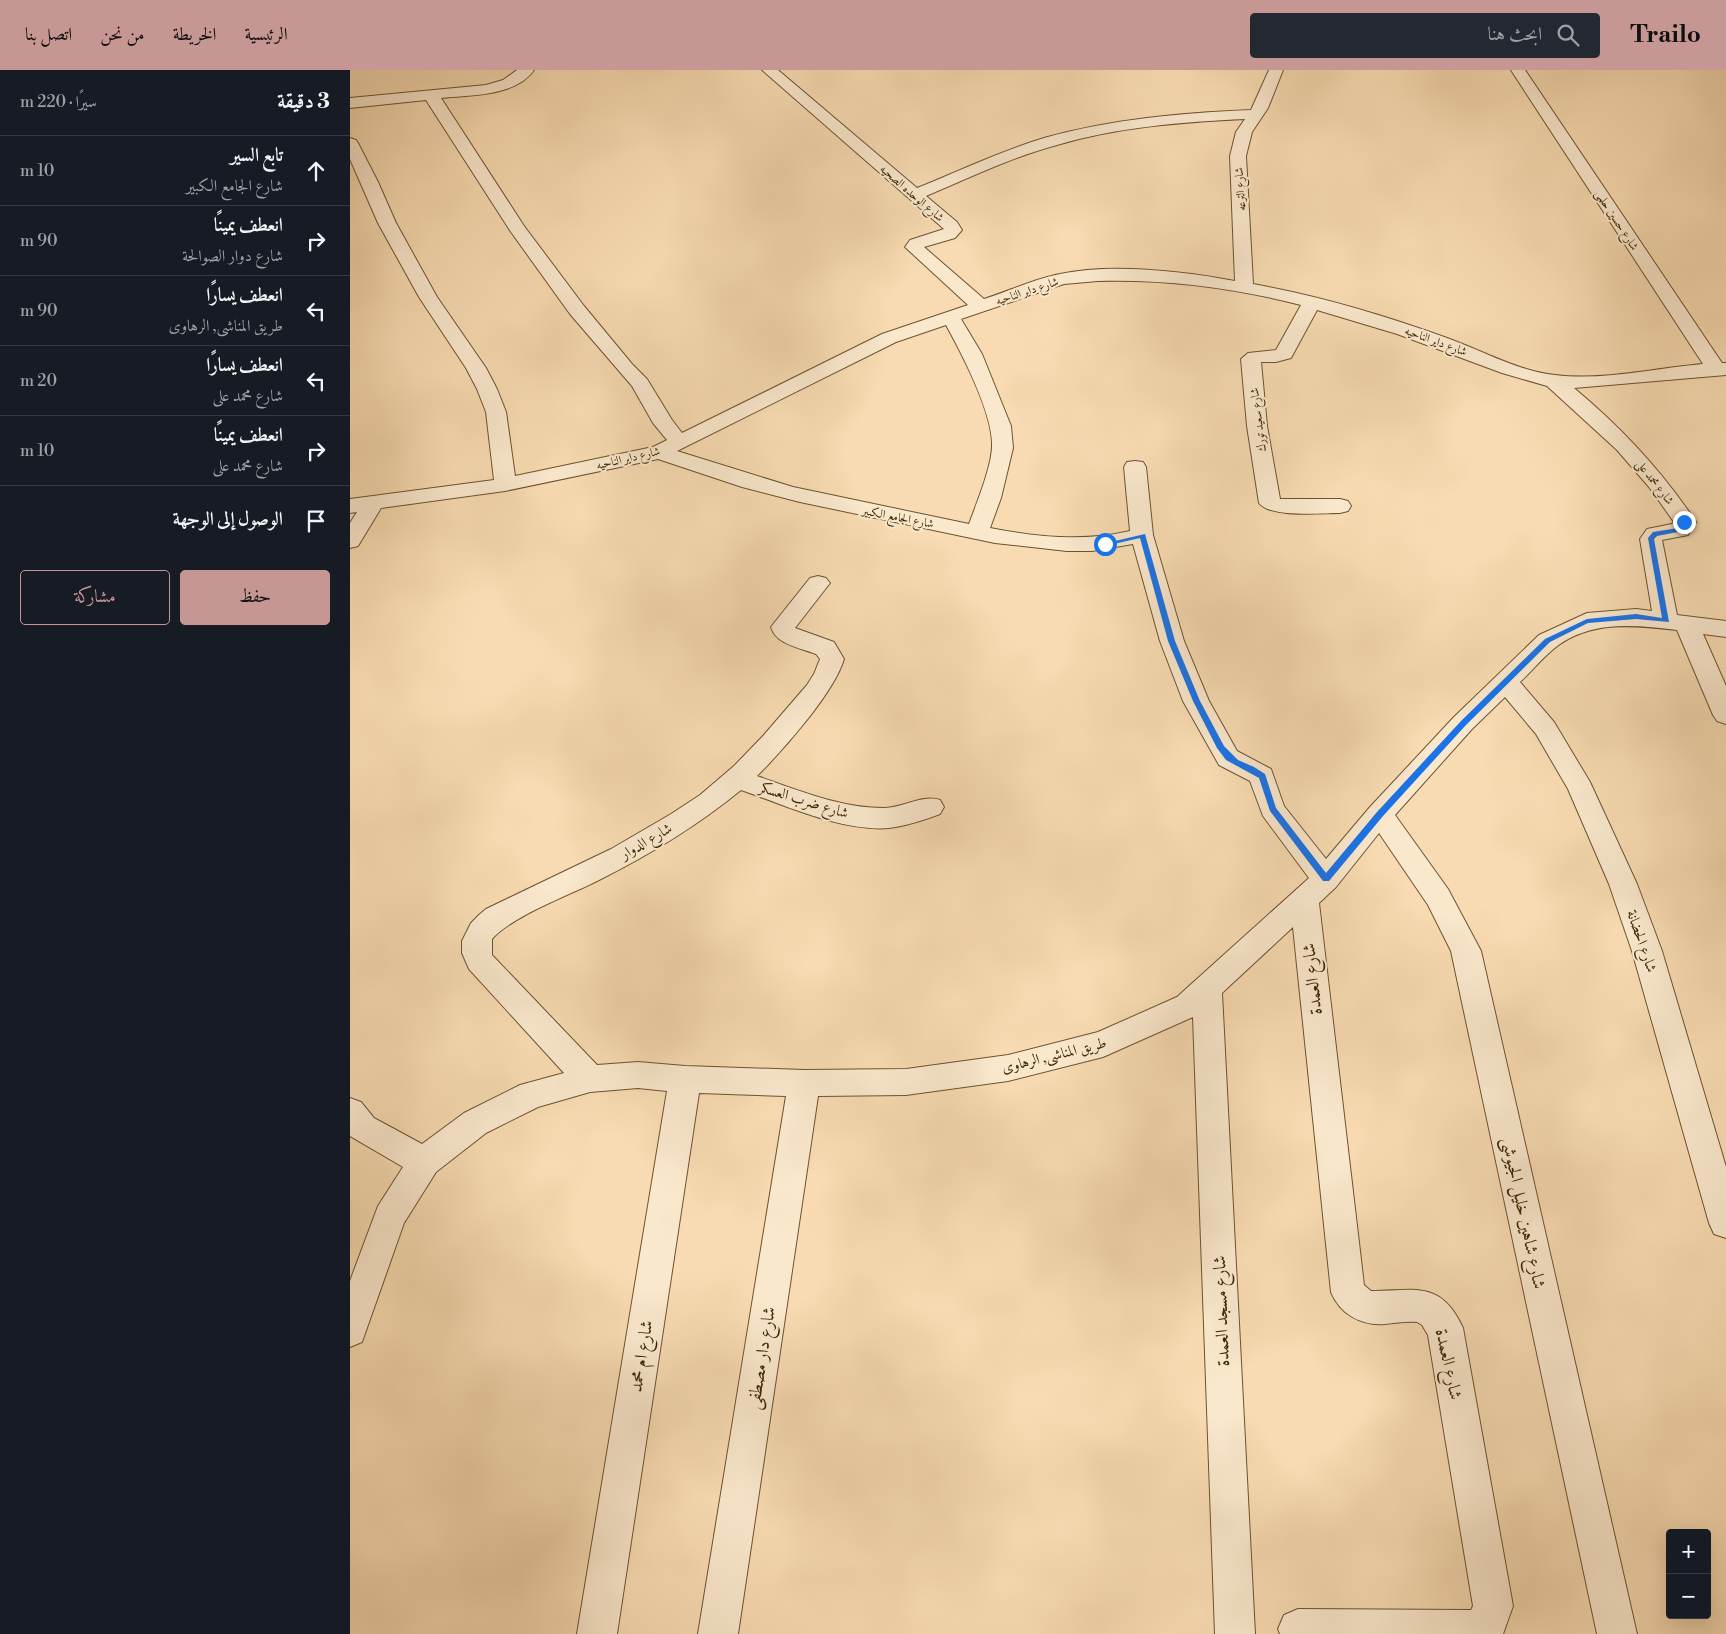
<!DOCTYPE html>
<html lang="ar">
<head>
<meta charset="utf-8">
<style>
	:root { --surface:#171b24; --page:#242831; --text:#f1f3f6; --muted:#9ea1a6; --line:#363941; --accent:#c59692 }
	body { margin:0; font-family:"Libre Bodoni",Amiri,serif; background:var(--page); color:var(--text); direction:rtl }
	.controls { position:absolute; right:15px; bottom:15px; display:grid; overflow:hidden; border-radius:5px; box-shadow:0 5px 20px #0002 }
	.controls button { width:45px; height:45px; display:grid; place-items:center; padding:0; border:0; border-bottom:1px solid var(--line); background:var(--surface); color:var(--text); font:25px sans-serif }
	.stop { position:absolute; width:15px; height:15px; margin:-11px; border:4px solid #1a73e8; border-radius:50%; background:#fff }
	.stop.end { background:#1a73e8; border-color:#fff; box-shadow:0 1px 5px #0008 }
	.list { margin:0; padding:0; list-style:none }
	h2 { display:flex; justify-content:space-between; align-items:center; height:65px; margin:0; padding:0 20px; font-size:21px }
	h2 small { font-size:16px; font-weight:400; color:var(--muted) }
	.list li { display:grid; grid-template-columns:32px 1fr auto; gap:15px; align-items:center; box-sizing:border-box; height:70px; padding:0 20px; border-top:1px solid var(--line) }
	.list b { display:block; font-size:19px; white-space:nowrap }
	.list p { margin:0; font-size:16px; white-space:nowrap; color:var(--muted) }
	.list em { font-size:16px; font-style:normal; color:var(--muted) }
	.actions { display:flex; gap:10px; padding:15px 20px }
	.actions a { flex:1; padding:11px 0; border:1px solid var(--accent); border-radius:5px; text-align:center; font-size:18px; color:var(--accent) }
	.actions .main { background:var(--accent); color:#111 }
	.icon { flex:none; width:28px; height:28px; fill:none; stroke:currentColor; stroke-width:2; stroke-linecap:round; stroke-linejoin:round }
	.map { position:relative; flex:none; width:1376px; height:1564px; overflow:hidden; direction:ltr }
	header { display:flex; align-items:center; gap:30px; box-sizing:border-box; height:70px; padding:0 25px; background:var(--accent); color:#111 }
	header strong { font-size:24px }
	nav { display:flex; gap:28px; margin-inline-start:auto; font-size:18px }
	.search { width:350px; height:45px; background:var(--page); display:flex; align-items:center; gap:12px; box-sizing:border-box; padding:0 18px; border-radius:5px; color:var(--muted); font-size:19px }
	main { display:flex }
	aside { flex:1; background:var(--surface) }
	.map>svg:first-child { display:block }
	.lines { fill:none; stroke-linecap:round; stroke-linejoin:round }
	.street-casing { stroke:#6b532f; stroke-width:2 }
	.street { fill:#fae8cd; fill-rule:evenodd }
	.route { fill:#1a73e8 }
	.labels { text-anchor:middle; stroke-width:4; stroke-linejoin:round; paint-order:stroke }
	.far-street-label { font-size:12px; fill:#3c2603; stroke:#fae8cd }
	.street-label { font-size:15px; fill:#3c2603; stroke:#fae8cd }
	.near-street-label { font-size:18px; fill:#3c2603; stroke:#fae8cd }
</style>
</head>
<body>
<header>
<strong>Trailo</strong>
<div class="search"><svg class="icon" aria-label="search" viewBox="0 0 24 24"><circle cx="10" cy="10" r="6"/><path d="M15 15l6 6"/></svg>ابحث هنا</div>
<nav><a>الرئيسية</a><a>الخريطة</a><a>من نحن</a><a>اتصل بنا</a></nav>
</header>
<main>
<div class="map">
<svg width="1376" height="1564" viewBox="0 0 1376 1564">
	<rect width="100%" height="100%" fill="#f8dbb2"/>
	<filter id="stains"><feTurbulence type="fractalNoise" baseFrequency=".004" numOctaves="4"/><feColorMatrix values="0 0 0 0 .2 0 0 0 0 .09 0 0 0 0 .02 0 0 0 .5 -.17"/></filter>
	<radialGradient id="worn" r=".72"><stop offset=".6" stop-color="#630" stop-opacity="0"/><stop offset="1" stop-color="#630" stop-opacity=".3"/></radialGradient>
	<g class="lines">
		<!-- street casing -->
		<g class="street-casing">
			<path id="street" d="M167 0H184C165 27 120 25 91 28L174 156 234 236 282 294 297 309 322 350 332 363 532 264 618 235 555 177 560 170 594 159 412 0H428L567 118C609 101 651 81 694 68 762 49 831 43 901 40L919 0H933L918 38 902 62 896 86 903 214C969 226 1034 245 1097 268 1133 281 1168 301 1205 305 1254 311 1305 298 1353 294L1161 0H1175L1372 293H1376V305L1224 318C1271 357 1312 401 1346 452L1338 465 1312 470 1327 545 1376 551V567L1353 564 1376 616V654L1367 651 1363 645 1327 560C1286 555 1241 550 1206 577 1193 587 1182 601 1170 612L1204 652 1240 712 1287 814 1312 881 1376 1097V1168L1364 1164 1359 1153 1282 881 1259 814 1218 719 1186 664 1155 627 1122 659 1045 745 1098 819 1131 881 1287 1564H1247L1101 881 1078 835 1029 763 986 817 969 833 1014 1215 1021 1221C1063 1221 1091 1209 1113 1258L1163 1536 1153 1564H930L928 1559 934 1545 948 1539 1121 1540 1123 1536 1078 1265 1072 1255 1067 1252C1056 1251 1046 1253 1035 1254 1011 1256 990 1244 981 1222L943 857 872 923 905 1564H865L843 947 753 987 658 1011 556 1025 468 1026 388 1564H348L436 1026 349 1023 267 1564H227L317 1021 288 1018 240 1022 188 1037 136 1063 86 1102 54 1153 12 1272 0 1277V1211L28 1136 53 1097 0 1066V1028L11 1032 24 1048 72 1074 114 1043 170 1015 214 1003 119 899 112 883V871L121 853 130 844 136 839 261 779 321 744 350 725 384 696 413 666 457 615 464 604 470 589 466 584C451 578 426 575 421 557L460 508 468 506 476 508 480 513 445 558 484 572 494 589C484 623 433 680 407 706 448 720 490 738 534 738 553 738 572 724 590 730L594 737 590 744C574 750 556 756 539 758 492 762 435 735 391 720 347 756 299 785 249 810 220 825 162 846 142 869V885L247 995 288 992 335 996 454 1000 556 999 658 985 748 962 827 927 959 808 913 746 900 711 869 695 833 631 810 571 783 474 742 481H717L645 473 450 432 392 417 308 389 155 421 31 438 8 476 0 478V453L7 442 0 443V429L144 410 136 342 127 319 116 298 69 227 28 153 0 89V68L6 70 8 73 28 112 46 153 87 227 136 298 147 319 156 342 165 406 303 377 317 370 303 353 282 316 220 244 161 162 76 30 0 38V28L136 15 153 10ZM895 49 886 62 880 86 885 211C834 201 761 193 710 204 684 209 659 221 634 229L574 177 605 168 612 160 607 152 576 126C619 108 662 87 707 75 768 57 832 52 895 49ZM748 211C816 209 885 218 951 235L926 280 898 283 891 289 897 356 909 433C920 448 972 443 990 443L998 441 1001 436 998 431 990 429H930L917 356 911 292H926L941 288 967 240 1047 264 1152 303 1197 316 1267 380 1299 417 1324 452 1322 454 1297 459 1290 469 1302 541 1286 539 1237 543 1189 565 1104 647 1020 737 976 789 934 736 921 699 887 681 859 631 834 571 803 465 796 397 793 392 785 391 777 392 774 397 780 461C734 472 686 467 640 458L651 428 663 378 661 356 632 284 611 249 714 214ZM596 255C612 284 643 344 642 376 642 396 626 435 619 454L443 417 327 381 546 272Z"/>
		</g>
		<!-- street -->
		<use href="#street" class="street"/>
	</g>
	<!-- route -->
	<path class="route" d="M1332 450 1338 452 1333 461 1307 466 1304 469 1319 552 1286 549 1238 553 1200 572 1116 655 1033 746 979 811H973L920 741 909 708 876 690 867 678 843 631 818 571 790 468 755 476 752 474 795 464 825 571 850 631 874 676 888 690 904 697 915 704 926 738 976 803 1027 742 1111 651 1195 569 1237 549 1286 544 1312 548 1298 468 1303 462 1328 458Z"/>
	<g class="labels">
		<!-- far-street labels -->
		<g class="far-street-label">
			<text transform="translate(890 119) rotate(-94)" y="4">شارع الترعه</text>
			<text transform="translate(562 123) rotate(41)" y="4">شارع الوحده الصحيه</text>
			<text transform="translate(1267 150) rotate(57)" y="4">شارع حسين حلمى</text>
			<text transform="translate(677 221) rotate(-18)" y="4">شارع داير الناحيه</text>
			<text transform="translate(1086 271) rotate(20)" y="4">شارع داير الناحيه</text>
			<text transform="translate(908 350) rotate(-97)" y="4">شارع سعيد تورك</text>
			<text transform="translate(278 388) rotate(-13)" y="4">شارع داير الناحيه</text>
			<text transform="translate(1305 412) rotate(52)" y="4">شارع محمد على</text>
			<text transform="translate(548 447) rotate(11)" y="4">شارع الجامع الكبير</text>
		</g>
		<!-- street labels -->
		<g class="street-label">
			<text transform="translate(454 730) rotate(17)" y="5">شارع ضرب العسكر</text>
			<text transform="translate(296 771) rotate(-30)" y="5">شارع الدوار</text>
			<text transform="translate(1292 871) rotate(71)" y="5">شارع الحضانة</text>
			<text transform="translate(704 985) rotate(-14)" y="5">طريق المناشى, الرهاوى</text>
		</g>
		<!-- near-street labels -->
		<g class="near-street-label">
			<text transform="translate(962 909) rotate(-96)" y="6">شارع العمدة</text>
			<text transform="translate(1174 1143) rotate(78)" y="6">شارع شاهين خليل الجيوشى</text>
			<text transform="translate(871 1241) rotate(-92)" y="6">شارع مسجد العمدة</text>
			<text transform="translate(291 1286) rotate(-81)" y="6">شارع ام محمد</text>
			<text transform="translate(411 1288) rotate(-81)" y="6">شارع دار مصطفى</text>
			<text transform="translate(1099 1294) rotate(78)" y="6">شارع العمدة</text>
		</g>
	</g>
	<rect width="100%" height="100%" filter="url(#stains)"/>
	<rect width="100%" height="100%" fill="url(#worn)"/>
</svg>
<div class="controls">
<button>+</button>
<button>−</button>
</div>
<div class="stop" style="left:755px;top:474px"></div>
<div class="stop end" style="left:1334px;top:452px"></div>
</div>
<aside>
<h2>3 دقيقة<small>سيرًا · 220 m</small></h2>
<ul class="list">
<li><svg class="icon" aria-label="ahead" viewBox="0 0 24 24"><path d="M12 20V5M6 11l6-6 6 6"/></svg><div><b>تابع السير</b><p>شارع الجامع الكبير</p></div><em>10 m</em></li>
<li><svg class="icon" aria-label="right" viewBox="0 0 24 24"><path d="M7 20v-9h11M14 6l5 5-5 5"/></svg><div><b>انعطف يمينًا</b><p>شارع دوار الصوالحة</p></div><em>90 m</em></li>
<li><svg class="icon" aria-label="left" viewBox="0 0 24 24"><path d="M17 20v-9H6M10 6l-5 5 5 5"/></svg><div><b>انعطف يسارًا</b><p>طريق المناشى, الرهاوى</p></div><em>90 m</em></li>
<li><svg class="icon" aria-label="left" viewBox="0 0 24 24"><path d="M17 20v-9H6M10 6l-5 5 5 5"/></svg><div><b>انعطف يسارًا</b><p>شارع محمد على</p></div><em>20 m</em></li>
<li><svg class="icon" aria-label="right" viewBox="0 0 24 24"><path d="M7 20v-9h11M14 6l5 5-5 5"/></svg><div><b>انعطف يمينًا</b><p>شارع محمد على</p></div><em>10 m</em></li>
<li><svg class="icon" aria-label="arrive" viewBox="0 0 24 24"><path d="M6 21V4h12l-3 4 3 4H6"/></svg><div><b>الوصول إلى الوجهة</b></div></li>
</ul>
<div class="actions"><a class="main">حفظ</a><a>مشاركة</a></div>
</aside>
</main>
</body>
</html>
